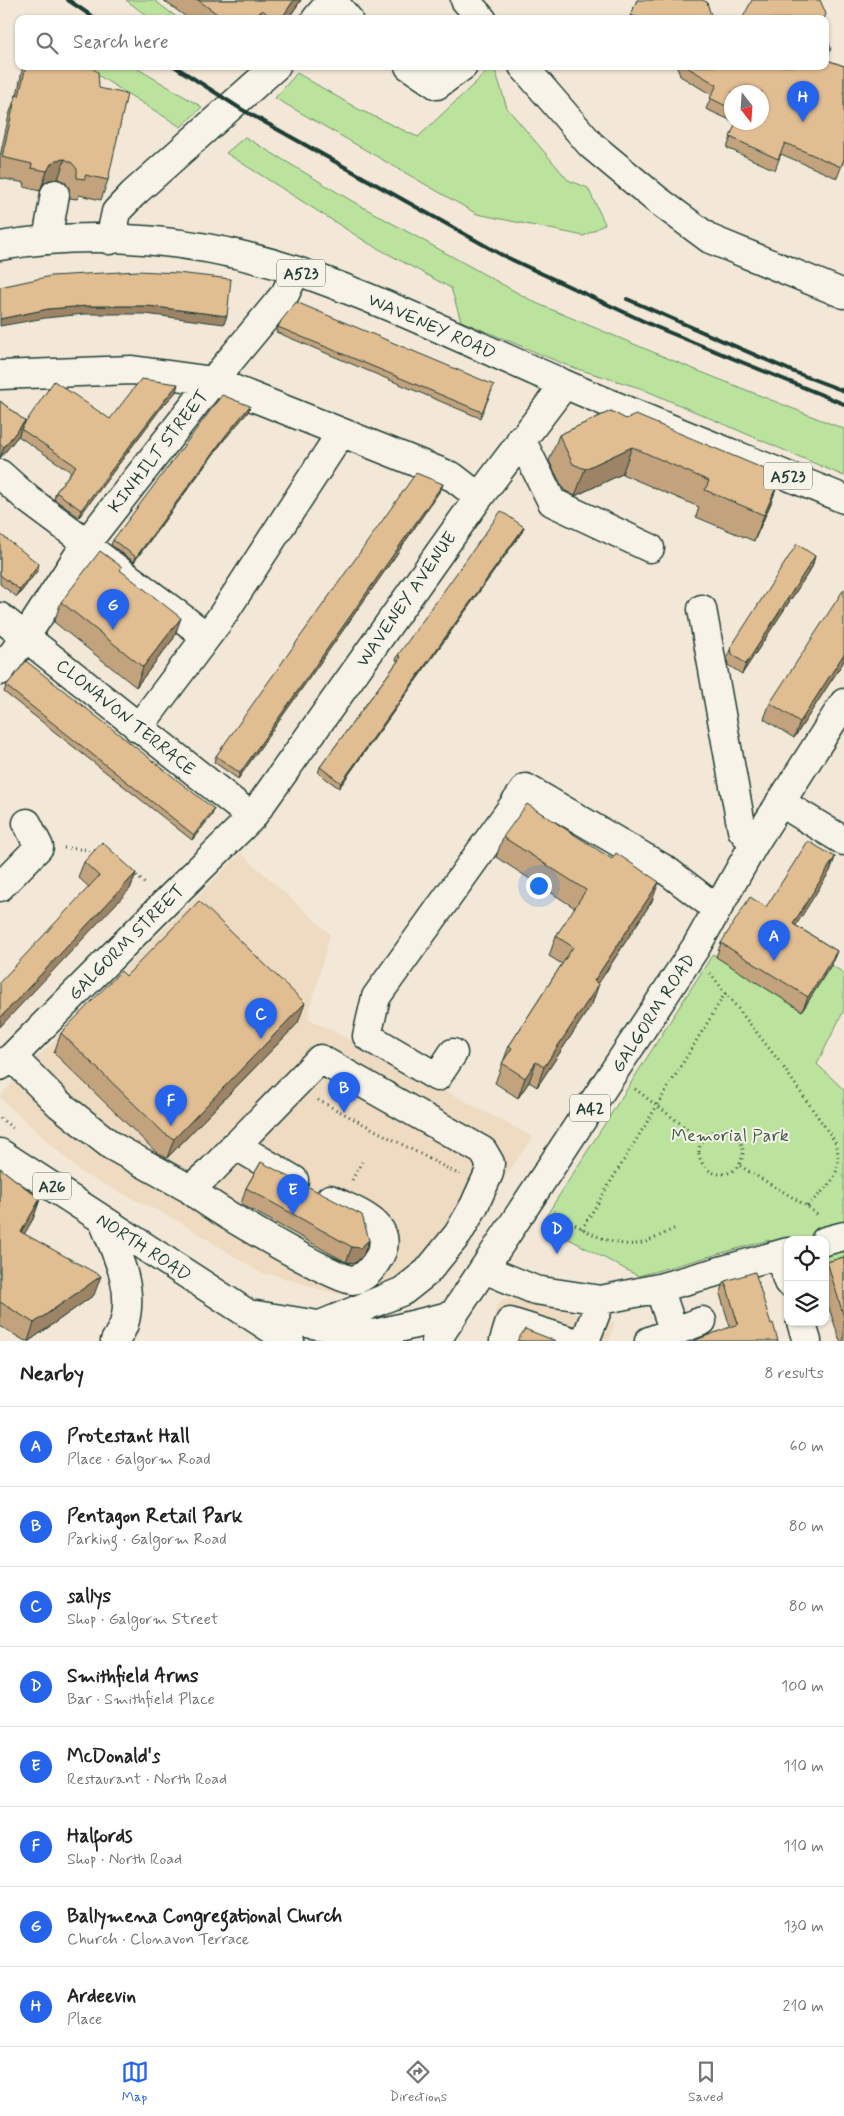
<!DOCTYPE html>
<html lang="en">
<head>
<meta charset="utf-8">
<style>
	:root { --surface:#fff; --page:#f6f6f6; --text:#222; --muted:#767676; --line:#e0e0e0; --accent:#2563eb }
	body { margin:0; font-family:Mynerve,sans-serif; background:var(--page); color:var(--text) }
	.controls { position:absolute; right:15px; bottom:15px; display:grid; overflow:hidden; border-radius:10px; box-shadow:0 1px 4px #0004 }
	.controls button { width:45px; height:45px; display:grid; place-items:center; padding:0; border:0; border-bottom:1px solid var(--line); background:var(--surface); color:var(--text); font:25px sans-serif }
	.compass { position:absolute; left:724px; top:85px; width:45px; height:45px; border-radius:50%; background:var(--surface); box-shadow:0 1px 4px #0004; rotate:163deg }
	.you { position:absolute; left:538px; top:885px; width:18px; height:18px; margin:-12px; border:4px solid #fff; border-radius:50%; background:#1a73e8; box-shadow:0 0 0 8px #1a73e833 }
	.badge { display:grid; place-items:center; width:32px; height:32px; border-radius:50%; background:var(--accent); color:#fff; font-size:16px; font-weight:700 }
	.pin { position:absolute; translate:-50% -41px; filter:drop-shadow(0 1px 2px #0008) }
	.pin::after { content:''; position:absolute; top:26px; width:18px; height:15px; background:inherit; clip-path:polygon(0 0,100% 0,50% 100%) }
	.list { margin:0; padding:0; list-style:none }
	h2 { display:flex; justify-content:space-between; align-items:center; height:65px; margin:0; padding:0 20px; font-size:21px }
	h2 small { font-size:16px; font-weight:400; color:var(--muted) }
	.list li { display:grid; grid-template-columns:32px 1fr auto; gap:15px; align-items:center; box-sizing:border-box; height:80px; padding:0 20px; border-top:1px solid var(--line) }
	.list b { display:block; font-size:19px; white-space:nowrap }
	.list p { margin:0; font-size:16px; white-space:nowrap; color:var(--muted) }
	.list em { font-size:16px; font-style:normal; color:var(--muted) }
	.icon { flex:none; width:28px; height:28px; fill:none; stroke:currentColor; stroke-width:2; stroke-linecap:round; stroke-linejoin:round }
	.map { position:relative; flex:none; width:844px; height:1341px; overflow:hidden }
	.search { position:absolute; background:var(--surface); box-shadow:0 1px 4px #0004; left:15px; right:15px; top:15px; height:55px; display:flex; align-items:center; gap:12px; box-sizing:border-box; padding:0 18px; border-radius:10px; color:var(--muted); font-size:19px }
	.sheet { height:705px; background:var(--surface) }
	nav { display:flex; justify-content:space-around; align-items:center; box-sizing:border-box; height:70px; border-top:1px solid var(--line); background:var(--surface); font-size:14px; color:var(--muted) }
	nav a { display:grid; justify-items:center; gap:2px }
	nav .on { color:var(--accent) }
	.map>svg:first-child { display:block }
	.built { fill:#eedbc2 }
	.green { fill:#bbe39e; stroke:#6d9069 }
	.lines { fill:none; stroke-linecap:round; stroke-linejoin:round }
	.minor-casing { stroke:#1f3d34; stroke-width:31 }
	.major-casing { stroke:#1f3d34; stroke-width:31 }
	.path { stroke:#1f3d34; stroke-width:3; stroke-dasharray:1 4; stroke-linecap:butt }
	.minor { stroke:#f7f3e8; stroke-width:28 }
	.major { stroke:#f7f3e8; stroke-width:28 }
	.rail { stroke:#1f3d34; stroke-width:4 }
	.wall { fill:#c2a37e; stroke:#1f3d34 }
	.shaded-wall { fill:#9e8466; stroke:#1f3d34 }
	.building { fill:#e1bd92; stroke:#1f3d34 }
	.labels { text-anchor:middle; stroke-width:4; stroke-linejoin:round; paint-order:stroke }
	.shield { fill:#f7f3e8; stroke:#60746a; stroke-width:1 }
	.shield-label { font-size:16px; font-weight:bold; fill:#1f3d34 }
	.street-label { font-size:18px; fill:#1f3d34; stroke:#f7f3e8 }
	.park-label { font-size:18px; fill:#3e5e49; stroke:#f7f3e8 }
</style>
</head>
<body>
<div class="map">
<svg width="844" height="1341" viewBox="0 0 844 1341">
	<rect width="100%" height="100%" fill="#f3e8d7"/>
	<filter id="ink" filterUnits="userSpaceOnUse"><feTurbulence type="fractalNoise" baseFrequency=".02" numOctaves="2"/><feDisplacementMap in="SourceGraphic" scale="10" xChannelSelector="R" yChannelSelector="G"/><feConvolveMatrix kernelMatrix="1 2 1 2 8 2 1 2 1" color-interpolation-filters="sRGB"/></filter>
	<g filter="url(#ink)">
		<!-- built -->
		<path class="built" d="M241 853 330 934 308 1018 533 1137 443 1264 400 1296 335 1294 274 1275 262 1274 180 1222 83 1174 0 1098V1096L101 992Z
			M503 1299H510L615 1322 609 1341H489L496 1307Z"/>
		<!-- green -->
		<path class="green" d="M126 0H154L179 19H151Z
			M83 66H133L202 107 181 127Z
			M493 66H494L507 108 568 180 588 188 605 224 584 236 477 214 275 98 297 73 358 109 418 137Z
			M245 137 352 201 536 303 691 368 844 429V476L640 388 571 367 461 321 451 288 368 243 226 153Z
			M713 954 802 1011 831 965 844 973V1010L817 1064 844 1090V1270L825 1275V1240H788L784 1286 769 1240 638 1276 541 1224Z"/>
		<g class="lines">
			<!-- minor casing -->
			<g class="minor-casing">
				<path id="minor" d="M332 0 348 19
					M465 0 482 19
					M316 19 332 0
					M409 66 437 85 463 66
					M523 66 591 145 656 199 710 239 844 294
					M47 240 55 194
					M110 240 116 212 133 194 276 66
					M0 375 132 370 213 381 453 477 479 497
					M521 439 552 502 650 548
					M0 474 29 500 76 535 85 545 206 636
					M702 609 742 830 754 844
					M0 617 252 817
					M0 671 26 636 85 545 213 381 285 294 296 271
					M138 728 220 619 341 433
					M780 802 844 841
					M0 887 39 847 27 823
					M453 1053 437 1077 367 1036 376 997 526 788 666 870 717 909
					M12 1057 59 1104 112 1146 190 1189 212 1170 320 1059 483 1151 490 1163 489 1173 474 1206 458 1234 427 1272 403 1291 320 1325
					M0 1066 12 1057 165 903 252 817 479 497 564 385
					M235 1145 294 1180
					M190 1189C203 1203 338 1281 352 1280 363 1279 371 1270 376 1262 402 1225 356 1213 330 1199
					M825 1241 844 1236
					M779 1255 788 1282
					M484 1269 535 1290 601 1300 659 1288 788 1252
					M659 1288 674 1332
					M801 1322 807 1341
					M504 1341 510 1322 571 1341
					M585 1341 601 1300
					M649 1341 702 1321"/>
			</g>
			<!-- major casing -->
			<g class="major-casing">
				<path id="major" d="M0 246C97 229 204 240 297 271 388 302 474 345 562 383 655 424 750 460 844 499
					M0 1153 290 1341
					M103 1221C116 1253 135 1288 124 1324 122 1330 118 1336 115 1341
					M256 1315 374 1334 453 1315
					M436 1341 696 947 754 844 844 703"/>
			</g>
			<!-- path -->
			<path class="path" d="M64 848 98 850
				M133 872 146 885
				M710 973 779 1061 836 1143C844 1176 829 1185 807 1206
				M635 1089 702 1140
				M318 1100 460 1175
				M0 1118 13 1128
				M699 1152a22 22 0 1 1 44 0a22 22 0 1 1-44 0Z
				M740 1166 807 1206 817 1215
				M352 1180 362 1162
				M554 1211C578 1226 607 1247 636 1244 649 1243 664 1233 676 1228
				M582 1229 726 992"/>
			<!-- minor -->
			<use href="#minor" class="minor"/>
			<!-- major -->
			<use href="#major" class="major"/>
			<!-- rail -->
			<path class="rail" d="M68 0 96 19
				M174 66 241 109 502 255 656 327 844 404
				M627 299 794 372 844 391"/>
		</g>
		<!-- wall -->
		<path class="wall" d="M163 0H301L288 19H189Z
			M637 0 712 19H629Z
			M827 60 844 66V160L837 178 781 154 775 170 727 148 736 123 734 122H762L732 92V121L706 109 712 95 680 76 677 66H825Z
			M23 66H89L108 180 101 200 79 195 77 199 70 198 69 188 65 182 58 179 49 180 43 184 40 191 24 187 25 183 0 178V156L9 115 16 95H17Z
			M281 321 492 390 480 418 276 332Z
			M176 392 161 408 79 517 54 499 56 492 71 472 18 436 19 435 0 458V401L25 421 24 424 110 419Z
			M250 406 248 412 224 440 134 562 111 545 113 540Z
			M611 411 771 503 754 541 696 517 699 507 622 474 575 496 564 490 549 461 559 435Z
			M443 484 441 489 394 558 238 779 214 762 216 756Z
			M524 527 522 532 339 788 318 773 320 767 398 661 396 660 398 655Z
			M0 534 37 571 17 597 0 584Z
			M815 556 812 567 742 674 728 665 727 658 731 647Z
			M121 571 174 638 136 687 54 622 61 602Z
			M844 661 794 738 764 719 770 703Z
			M6 686 214 809 212 815 192 840 4 692Z
			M503 837 652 901 598 984 592 1004 537 1087 529 1082 518 1098 495 1083 509 1046 562 964 549 956 556 936 575 908 496 857Z
			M835 857 830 871 795 925 837 951 831 965 802 1011 716 957 721 943 766 907Z
			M84 862 136 873 130 889 89 887 78 877Z
			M126 976 298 1023 167 1158 157 1153 54 1053 61 1033Z
			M261 1162 363 1256 355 1263 346 1262 241 1204 246 1188Z
			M0 1168 40 1199 33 1219 24 1234 94 1295 29 1341H25L0 1326Z
			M844 1257V1341H840L825 1296V1266L827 1262Z
			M725 1281 771 1324 730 1327 720 1294Z"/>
		<!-- shaded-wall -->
		<path class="shaded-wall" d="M294 0H301L288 19H281Z
			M262 10 258 19H255Z
			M65 159 58 179 49 180 43 184 40 191 47 171 51 164 56 160Z
			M87 306H148L227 316 224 324 145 314H84L45 318 0 326V319L48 309Z
			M178 384 176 392 161 408 79 517 81 510 164 401Z
			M250 406 248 412 224 440 134 562 136 557 226 435Z
			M25 421 22 430 21 429 19 435 0 458 4 447Z
			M632 447 622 474 575 496 585 469Z
			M781 476 771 503 754 541 764 515Z
			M443 484 441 489 394 558 238 779 240 773Z
			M524 527 522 532 339 788 341 783Z
			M815 556 812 567 742 674 746 664Z
			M39 564 37 571 17 597 20 590Z
			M181 618 174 638 136 687 143 667Z
			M844 654V661L794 738 800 722Z
			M214 809 212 815 192 840 194 835Z
			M835 857 830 871 788 938 793 924Z
			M136 873 130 889 0 1027V1018Z
			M659 882 652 901 587 1001 594 981Z
			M837 951 831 965 802 1011 808 997Z
			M599 984 592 1004 537 1087 544 1067Z
			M305 1003 298 1023 167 1158 174 1139Z
			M536 1062 529 1082 518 1098 525 1078Z
			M40 1199 33 1219 14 1252 21 1232Z
			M369 1240 363 1256 355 1263 346 1262 352 1247Z
			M101 1276 94 1295 29 1341H28L34 1323Z"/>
		<!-- building -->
		<path class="building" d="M198 0H294L281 19H274L262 10 255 19H224Z
			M637 0H702L707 2 712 19H640L631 15Z
			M752 0H820L826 14 824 19H742Z
			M825 34 831 48 827 60 844 66V159L841 167 785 143 778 159 730 137 736 122H762V92H732V109L710 98 717 85 685 66H825Z
			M26 66H89L98 72 99 88 127 94 108 180 85 175V179L77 178V169L72 163 65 159 56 160 51 164 47 171 31 168 32 164 2 157 16 95 19 96Z
			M138 271 177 273 231 279 227 316 148 306H87L48 309 0 319V287L51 276Z
			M296 302 494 385 482 412 278 327 281 321Z
			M141 379 178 384 164 401 81 510 56 492 76 466 21 429 54 381 110 419Z
			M222 395 250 406 226 435 136 557 113 540Z
			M0 401 25 421 4 447 0 444Z
			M611 411 626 419 636 415 781 476 764 515 705 490 709 481 632 447 585 469 573 464 559 435Z
			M416 473 443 484 240 773 216 756Z
			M501 511 524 527 341 783 320 767 401 657 398 655Z
			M0 534 39 564 20 590 0 575Z
			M797 544 815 556 746 664 732 654 731 647Z
			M100 551 122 567 120 570 181 618 143 667 61 602Z
			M844 589V654L800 722 770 703Z
			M26 661 214 809 194 835 6 686Z
			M527 804 612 859 616 853 659 882 594 981 599 984 544 1067 536 1062 525 1078 502 1063 512 1048 509 1046 573 947 556 936 586 890 503 837Z
			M808 841 835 857 793 924 837 951 808 997 721 943 750 897 766 907Z
			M102 842 136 873 0 1018V982L99 876 84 862Z
			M199 901 305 1003 174 1139 165 1134 61 1033 121 971 126 976Z
			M261 1162 362 1215 369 1240 360 1248 352 1247 246 1188Z
			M0 1168 40 1199 21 1232 101 1276 34 1323 0 1302Z
			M844 1257V1317L827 1262Z
			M755 1272 771 1324 773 1323 778 1341H693L738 1324 725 1281Z
			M525 1329 556 1341H517Z"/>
	</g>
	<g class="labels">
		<!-- shield labels -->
		<g class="shield">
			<rect x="277" y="259.5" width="48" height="27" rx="4"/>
			<rect x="764" y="462.5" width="48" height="27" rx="4"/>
			<rect x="570" y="1094.5" width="40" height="27" rx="4"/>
			<rect x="33" y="1172.5" width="38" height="27" rx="4"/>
		</g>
		<g class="shield-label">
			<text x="301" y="279">A523</text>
			<text x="788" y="482">A523</text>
			<text x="590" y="1114">A42</text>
			<text x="52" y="1192">A26</text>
		</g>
		<!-- street labels -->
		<g class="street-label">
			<text transform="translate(432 326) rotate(24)" y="6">WAVENEY ROAD</text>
			<text transform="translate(158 451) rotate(-52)" y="6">KINHILT STREET</text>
			<text transform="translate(406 599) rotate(-55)" y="6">WAVENEY AVENUE</text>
			<text transform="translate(126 717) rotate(39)" y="6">CLONAVON TERRACE</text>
			<text transform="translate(126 942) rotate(-45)" y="6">GALGORM STREET</text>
			<text transform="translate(653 1013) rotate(-57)" y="6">GALGORM ROAD</text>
			<text transform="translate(144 1247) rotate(33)" y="6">NORTH ROAD</text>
		</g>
		<!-- park labels -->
		<g class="park-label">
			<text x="730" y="1141">Memorial Park</text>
		</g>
	</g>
</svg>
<div class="controls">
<button><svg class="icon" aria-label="locate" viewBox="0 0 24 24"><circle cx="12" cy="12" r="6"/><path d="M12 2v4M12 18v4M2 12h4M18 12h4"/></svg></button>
<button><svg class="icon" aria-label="layers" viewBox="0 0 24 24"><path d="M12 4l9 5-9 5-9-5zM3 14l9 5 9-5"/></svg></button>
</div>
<svg class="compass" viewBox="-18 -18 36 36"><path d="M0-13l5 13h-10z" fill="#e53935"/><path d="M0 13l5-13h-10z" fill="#767676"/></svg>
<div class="you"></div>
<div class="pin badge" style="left:774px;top:961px">A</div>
<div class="pin badge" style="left:344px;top:1113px">B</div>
<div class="pin badge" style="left:261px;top:1039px">C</div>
<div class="pin badge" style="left:557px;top:1254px">D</div>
<div class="pin badge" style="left:293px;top:1215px">E</div>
<div class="pin badge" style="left:171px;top:1126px">F</div>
<div class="pin badge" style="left:113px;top:630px">G</div>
<div class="pin badge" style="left:803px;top:122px">H</div>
<div class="search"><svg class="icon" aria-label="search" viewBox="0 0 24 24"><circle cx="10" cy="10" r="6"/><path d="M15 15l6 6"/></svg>Search here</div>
</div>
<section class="sheet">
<h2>Nearby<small>8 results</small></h2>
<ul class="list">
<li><span class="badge">A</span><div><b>Protestant Hall</b><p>Place · Galgorm Road</p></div><em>60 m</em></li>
<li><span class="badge">B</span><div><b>Pentagon Retail Park</b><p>Parking · Galgorm Road</p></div><em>80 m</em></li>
<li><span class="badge">C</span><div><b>sallys</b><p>Shop · Galgorm Street</p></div><em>80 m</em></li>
<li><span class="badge">D</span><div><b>Smithfield Arms</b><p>Bar · Smithfield Place</p></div><em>100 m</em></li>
<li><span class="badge">E</span><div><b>McDonald's</b><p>Restaurant · North Road</p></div><em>110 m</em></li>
<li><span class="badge">F</span><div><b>Halfords</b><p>Shop · North Road</p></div><em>110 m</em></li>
<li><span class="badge">G</span><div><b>Ballymena Congregational Church</b><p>Church · Clonavon Terrace</p></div><em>130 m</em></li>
<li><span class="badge">H</span><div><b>Ardeevin</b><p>Place</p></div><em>210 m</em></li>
</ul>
</section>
<nav>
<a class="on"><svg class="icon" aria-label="map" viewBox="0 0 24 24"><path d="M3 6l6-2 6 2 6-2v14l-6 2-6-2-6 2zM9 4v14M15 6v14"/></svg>Map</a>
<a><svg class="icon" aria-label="directions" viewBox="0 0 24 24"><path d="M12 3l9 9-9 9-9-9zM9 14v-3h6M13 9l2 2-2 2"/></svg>Directions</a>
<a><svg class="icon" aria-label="saved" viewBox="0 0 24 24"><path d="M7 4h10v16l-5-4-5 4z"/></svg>Saved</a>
</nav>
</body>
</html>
